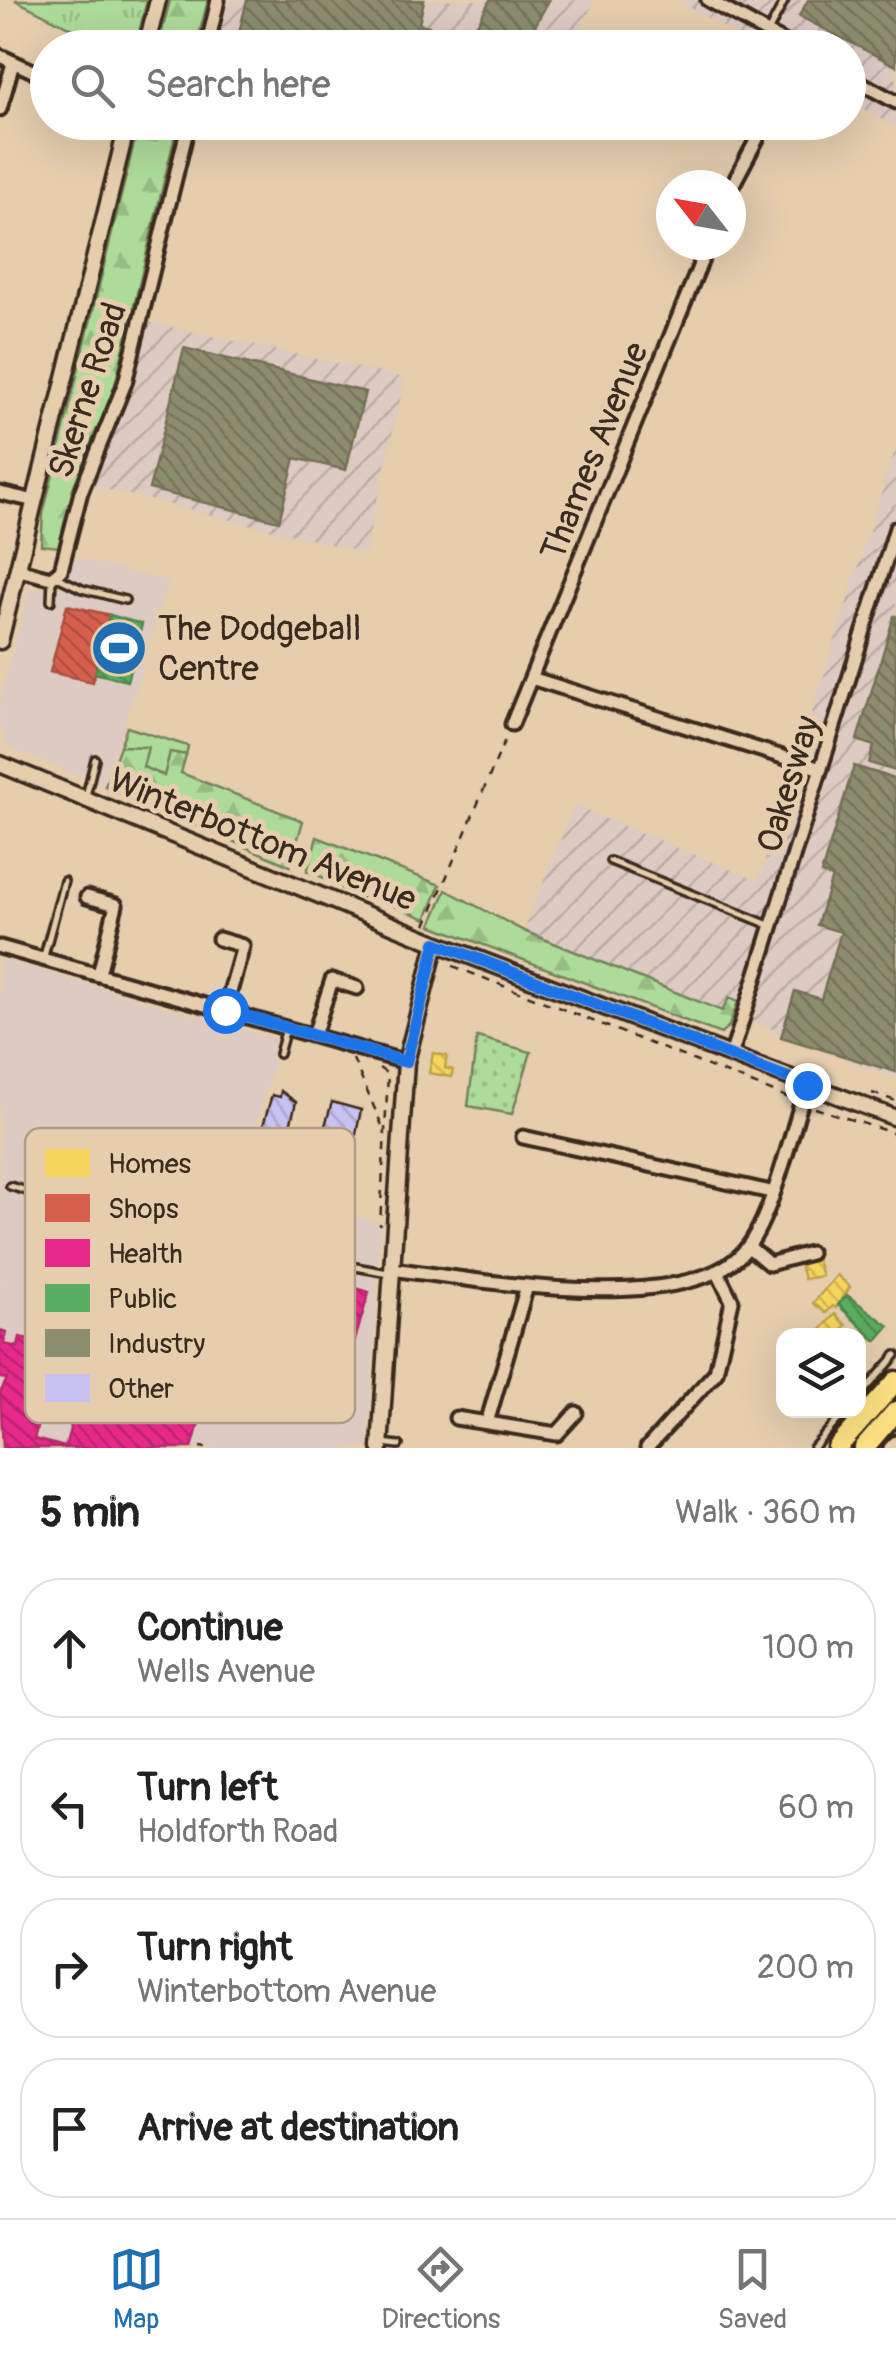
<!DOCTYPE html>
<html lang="en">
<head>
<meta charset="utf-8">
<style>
	:root { --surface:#fff; --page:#f6f6f6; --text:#222; --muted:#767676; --line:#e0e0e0; --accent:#1f6fb2 }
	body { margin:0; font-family:Pangolin,sans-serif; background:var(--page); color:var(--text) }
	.controls { position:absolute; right:30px; bottom:30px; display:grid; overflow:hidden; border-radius:20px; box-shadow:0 10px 40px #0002 }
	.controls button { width:90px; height:90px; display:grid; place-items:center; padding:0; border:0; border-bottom:2px solid var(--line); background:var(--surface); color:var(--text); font:50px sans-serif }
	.compass { position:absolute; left:656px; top:170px; width:90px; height:90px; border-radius:50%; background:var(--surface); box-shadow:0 10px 40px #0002; rotate:301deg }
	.stop { position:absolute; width:30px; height:30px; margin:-22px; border:8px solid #1a73e8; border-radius:50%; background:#fff }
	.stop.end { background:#1a73e8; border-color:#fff; box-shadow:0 2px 10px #0008 }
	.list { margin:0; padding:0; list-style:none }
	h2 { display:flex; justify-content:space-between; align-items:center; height:130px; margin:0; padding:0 40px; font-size:42px }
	h2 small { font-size:32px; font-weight:400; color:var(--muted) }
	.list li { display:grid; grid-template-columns:65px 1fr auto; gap:30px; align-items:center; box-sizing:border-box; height:140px; margin:0 20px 20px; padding:0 20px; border:2px solid var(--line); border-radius:40px }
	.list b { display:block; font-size:38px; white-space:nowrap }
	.list p { margin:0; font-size:32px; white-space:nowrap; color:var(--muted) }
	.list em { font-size:32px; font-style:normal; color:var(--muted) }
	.icon { flex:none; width:55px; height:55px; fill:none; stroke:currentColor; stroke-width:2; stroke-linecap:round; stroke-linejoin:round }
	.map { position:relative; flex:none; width:896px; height:1448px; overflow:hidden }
	.search { position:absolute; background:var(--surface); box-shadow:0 10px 40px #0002; left:30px; right:30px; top:30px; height:110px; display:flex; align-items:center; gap:25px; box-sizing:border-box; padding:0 35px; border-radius:55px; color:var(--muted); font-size:38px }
	.sheet { height:770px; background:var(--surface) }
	nav { display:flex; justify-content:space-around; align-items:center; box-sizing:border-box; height:140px; border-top:2px solid var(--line); background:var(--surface); font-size:28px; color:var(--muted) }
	nav a { display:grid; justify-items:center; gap:5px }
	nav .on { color:var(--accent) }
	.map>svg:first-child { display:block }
	.built { fill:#dccac3 }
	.industrial { fill:url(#industrial-furrows) }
	.grass { fill:#addb99; stroke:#74825c; stroke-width:2.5 }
	.forest { fill:url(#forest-firs); stroke:#74825c; stroke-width:2.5 }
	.park { fill:url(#park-tufts); stroke:#74825c; stroke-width:2.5 }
	.garden { fill:url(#garden-dots); stroke:#74825c; stroke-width:2.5 }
	.homes { fill:url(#homes-back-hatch); stroke:#bea249; stroke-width:2.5 }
	.shops { fill:url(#shops-back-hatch); stroke:#a8503f; stroke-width:2.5 }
	.health { fill:url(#health-back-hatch); stroke:#b3296a; stroke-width:2.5 }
	.public { fill:url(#public-back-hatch); stroke:#51864d; stroke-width:2.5 }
	.industry { fill:url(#industry-back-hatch); stroke:#746f56; stroke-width:2.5 }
	.building { fill:url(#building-back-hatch); stroke:#3b2a1e; stroke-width:2.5 }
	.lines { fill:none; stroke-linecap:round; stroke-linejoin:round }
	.service-casing { stroke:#3b2a1e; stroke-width:12 }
	.minor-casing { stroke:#3b2a1e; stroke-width:19 }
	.tertiary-casing { stroke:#3b2a1e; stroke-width:21 }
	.trunk-casing { stroke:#3b2a1e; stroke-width:25 }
	.path { stroke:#3b2a1e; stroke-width:2.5; stroke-dasharray:8 8; stroke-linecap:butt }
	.service { stroke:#e5cdae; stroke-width:5 }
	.minor { stroke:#e5cdae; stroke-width:11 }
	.tertiary { stroke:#e5cdae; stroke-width:14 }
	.trunk { stroke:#fce080; stroke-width:18 }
	.route { stroke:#1a73e8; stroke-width:12 }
	.labels { text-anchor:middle; stroke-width:10; stroke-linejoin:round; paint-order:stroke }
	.street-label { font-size:35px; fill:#3b2a1e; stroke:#e5cdae }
	.poi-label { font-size:35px; fill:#3b2a1e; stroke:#e5cdae; text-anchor:start }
	.key { fill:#e5cdae; stroke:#b29c83; stroke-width:2.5 }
	.key-label { font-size:28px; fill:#3b2a1e }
</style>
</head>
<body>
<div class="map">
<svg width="896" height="1448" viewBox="0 0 896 1448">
	<defs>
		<pattern id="industrial-furrows" width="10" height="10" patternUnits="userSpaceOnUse" patternTransform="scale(2.5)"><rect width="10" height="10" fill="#dccac3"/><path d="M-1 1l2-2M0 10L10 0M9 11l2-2" fill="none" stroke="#beaea7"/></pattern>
		<pattern id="forest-firs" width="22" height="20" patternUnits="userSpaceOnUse" patternTransform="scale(2.5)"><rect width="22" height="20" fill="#addb99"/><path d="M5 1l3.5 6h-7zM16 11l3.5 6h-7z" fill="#96bc83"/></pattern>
		<pattern id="park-tufts" width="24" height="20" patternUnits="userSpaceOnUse" patternTransform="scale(2.5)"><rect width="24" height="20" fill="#addb99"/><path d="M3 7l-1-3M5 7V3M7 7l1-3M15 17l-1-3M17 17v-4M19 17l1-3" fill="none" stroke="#96bc83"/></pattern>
		<pattern id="garden-dots" width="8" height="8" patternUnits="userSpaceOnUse" patternTransform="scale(2.5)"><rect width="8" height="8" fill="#addb99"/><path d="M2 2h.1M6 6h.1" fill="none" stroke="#96bc83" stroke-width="1.8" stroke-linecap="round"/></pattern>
		<pattern id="homes-back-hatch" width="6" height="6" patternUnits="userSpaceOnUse" patternTransform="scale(2.5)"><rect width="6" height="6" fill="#f6d55c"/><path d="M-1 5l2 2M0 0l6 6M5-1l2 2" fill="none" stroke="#d4b750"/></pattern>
		<pattern id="shops-back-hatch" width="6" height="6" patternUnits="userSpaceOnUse" patternTransform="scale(2.5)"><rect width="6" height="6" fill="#d6604d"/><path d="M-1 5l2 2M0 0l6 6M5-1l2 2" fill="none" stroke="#af4f3f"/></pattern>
		<pattern id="health-back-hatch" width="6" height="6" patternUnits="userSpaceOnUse" patternTransform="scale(2.5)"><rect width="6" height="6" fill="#e7298a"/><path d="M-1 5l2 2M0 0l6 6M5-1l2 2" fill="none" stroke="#bc2370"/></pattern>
		<pattern id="public-back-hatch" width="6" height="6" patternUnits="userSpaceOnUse" patternTransform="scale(2.5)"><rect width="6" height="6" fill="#5aae61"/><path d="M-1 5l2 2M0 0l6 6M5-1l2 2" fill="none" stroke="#4c8e4f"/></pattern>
		<pattern id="industry-back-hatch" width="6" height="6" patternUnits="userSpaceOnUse" patternTransform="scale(2.5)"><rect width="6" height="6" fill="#8c8c6e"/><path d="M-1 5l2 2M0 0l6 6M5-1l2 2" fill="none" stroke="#74735a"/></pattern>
		<pattern id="building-back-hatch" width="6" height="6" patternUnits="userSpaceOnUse" patternTransform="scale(2.5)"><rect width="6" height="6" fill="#c8c2f4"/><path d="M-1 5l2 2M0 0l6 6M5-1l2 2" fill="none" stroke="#ada7d1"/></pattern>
	</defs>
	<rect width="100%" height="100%" fill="#e5cdae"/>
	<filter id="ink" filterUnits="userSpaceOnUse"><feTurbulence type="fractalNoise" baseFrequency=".01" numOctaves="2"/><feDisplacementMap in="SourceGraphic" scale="20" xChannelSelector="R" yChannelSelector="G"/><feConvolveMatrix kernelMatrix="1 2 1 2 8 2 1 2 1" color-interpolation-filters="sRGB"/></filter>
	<g filter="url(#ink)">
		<!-- built -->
		<path class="built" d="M74 558 168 582 105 786 9 747 0 727V701L29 590 65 588Z
			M0 959 274 1039 273 1065 247 1153 262 1172 259 1192 380 1223 368 1448H0Z"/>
		<!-- industrial -->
		<path class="industrial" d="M228 0H595L570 47 216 48Z
			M676 0H896V128L849 100 848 48 758 47Z
			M147 322 405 378 365 553 90 485Z
			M896 447V1078L524 931 574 806 759 881Z"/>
		<!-- grass -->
		<path class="grass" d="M127 727 188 746 186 755 170 753 165 776 142 767 120 746Z"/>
		<!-- forest -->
		<path class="forest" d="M170 0H208L196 47H158Z
			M139 123H178L114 389 74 486 59 547 41 545 43 514Z
			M120 746 148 747 143 767 164 776 170 752 186 755 181 773 303 821 290 866 105 786Z
			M317 837 440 885 426 919 307 871Z
			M446 890 524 931 722 1011 729 998 738 1002 729 1026 721 1034 431 925Z"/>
		<!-- park -->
		<path class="park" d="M15 0H147L135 48 77 31Z"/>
		<!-- garden -->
		<path class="garden" d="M477 1037 531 1052 512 1114 468 1106Z"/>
		<!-- homes -->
		<path class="homes" d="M433 1053 447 1056 445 1068 453 1070 451 1077 429 1073Z
			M817 1260 822 1276 804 1279 800 1265Z
			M837 1275 850 1287 836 1308 833 1306 826 1313 813 1303Z
			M835 1314 846 1325 837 1336H820L818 1333Z"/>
		<!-- shops -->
		<path class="shops" d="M67 605 110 615 93 682 50 672Z"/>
		<!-- health -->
		<path class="health" d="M343 1284 369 1292 355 1340 272 1315 279 1294 335 1310Z
			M0 1330 7 1332 4 1344 18 1347 20 1337 74 1351 65 1386 49 1381 34 1439 65 1447 75 1411 96 1417 104 1386 202 1412 192 1448H3L0 1393 7 1379 0 1378Z"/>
		<!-- public -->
		<path class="public" d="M110 615 142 624 127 681 95 673Z
			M847 1295 889 1326 876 1341 838 1305Z"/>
		<!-- industry -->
		<path class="industry" d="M247 0H424L419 24 429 26 423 48H302L239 33Z
			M490 0H549L523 48H474L467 44Z
			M808 0H896V66L799 16Z
			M184 348 365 392 346 470 295 458 279 521 149 489Z
			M894 616H896V771L869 763 874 746 857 740Z
			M854 766 896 779V1072L781 1037 795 991 821 999 841 932 817 925 832 877 821 874Z"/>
		<!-- building -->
		<path class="building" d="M281 1091 296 1102 290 1126 322 1136 332 1102 361 1110 349 1168 343 1167 333 1202 310 1195 319 1162 278 1150 273 1166 265 1164 267 1156 255 1153 272 1095 280 1097Z"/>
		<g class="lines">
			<!-- service casing -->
			<g class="service-casing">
				<path id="service" d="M769 30 785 0
					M211 35 262 48
					M57 577 82 589 125 600
					M51 601 52 580
					M86 796 95 759
					M610 861 769 925
					M44 956 64 881
					M279 1054 286 1028
					M292 1160 285 1188 320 1212 334 1266
					M10 1186 306 1273 340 1264 388 1273
					M121 1220 91 1331 125 1374
					M858 1398 896 1355
					M382 1443 399 1445
					M813 1448 847 1410"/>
			</g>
			<!-- minor casing -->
			<g class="minor-casing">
				<path id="minor" d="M708 0 795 48
					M207 48 218 0
					M0 56 48 78
					M848 76 896 102
					M0 109 13 63
					M731 188 766 122
					M0 493 35 501
					M19 570 51 578 61 570 81 492 125 383 189 122
					M531 678 821 769
					M512 724 708 245
					M87 897 116 905 99 974
					M219 939 243 946 225 1010
					M0 947 406 1062
					M314 1035 332 980 357 988
					M731 1056 896 528
					M523 1137 771 1192
					M749 1247 769 1264 810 1253
					M392 1269C472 1279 690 1320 746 1249 773 1216 792 1128 807 1085
					M456 1418 557 1434 576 1413
					M487 1423 527 1286
					M647 1448 716 1372 732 1301 718 1273
					M890 1448 896 1442"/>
			</g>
			<!-- tertiary casing -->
			<g class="tertiary-casing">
				<path id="tertiary" d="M146 48 158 0
					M0 641 128 122
					M0 764 436 943 896 1118
					M380 1448 406 1062 436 943"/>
			</g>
			<!-- trunk casing -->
			<g class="trunk-casing">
				<path id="trunk" d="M837 1448 896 1381
					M864 1448 896 1411"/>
			</g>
			<!-- path -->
			<path class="path" d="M341 888 370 900
				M426 925 507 735
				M453 966 789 1098
				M353 1059 384 1130
				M379 1068 388 1074 380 1225
				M872 1093 896 1101
				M815 1108 896 1134
				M217 1401 241 1407
				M200 1447 206 1448"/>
			<!-- service -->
			<use href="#service" class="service"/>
			<!-- minor -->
			<use href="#minor" class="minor"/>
			<!-- tertiary -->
			<use href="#tertiary" class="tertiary"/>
			<!-- trunk -->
			<use href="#trunk" class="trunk"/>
		</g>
	</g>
	<g class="lines" filter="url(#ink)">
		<!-- route -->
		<path class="route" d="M225 1010 406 1062 436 943 807 1085"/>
	</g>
	<!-- icons -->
	<defs>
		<g id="stadium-disc" transform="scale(2.875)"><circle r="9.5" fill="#1f6fb2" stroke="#e5cdae"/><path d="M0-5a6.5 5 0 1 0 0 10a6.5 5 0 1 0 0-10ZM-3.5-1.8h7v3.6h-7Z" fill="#fff"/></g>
	</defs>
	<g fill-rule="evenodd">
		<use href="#stadium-disc" x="119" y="648"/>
	</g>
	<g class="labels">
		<!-- street labels -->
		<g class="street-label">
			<text transform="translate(87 390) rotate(-72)" y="12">Skerne Road</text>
			<text transform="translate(594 451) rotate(-68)" y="12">Thames Avenue</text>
			<text transform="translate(788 784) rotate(-73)" y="12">Oakesway</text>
			<text transform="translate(263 839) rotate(22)" y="12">Winterbottom Avenue</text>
		</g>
		<!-- poi labels -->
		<g class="poi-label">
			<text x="158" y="640">The Dodgeball<tspan x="158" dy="40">Centre</tspan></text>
		</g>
	</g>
	<!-- legend -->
	<rect x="25" y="1128" width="330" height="295" rx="15" class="key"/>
	<rect x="45" y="1149" width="45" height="28" fill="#f6d55c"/>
	<rect x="45" y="1194" width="45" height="28" fill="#d6604d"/>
	<rect x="45" y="1239" width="45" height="28" fill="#e7298a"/>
	<rect x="45" y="1284" width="45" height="28" fill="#5aae61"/>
	<rect x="45" y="1329" width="45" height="28" fill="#8c8c6e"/>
	<rect x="45" y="1374" width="45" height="28" fill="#c8c2f4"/>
	<g class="key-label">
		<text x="108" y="1173">Homes</text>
		<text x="108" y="1218">Shops</text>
		<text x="108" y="1263">Health</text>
		<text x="108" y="1308">Public</text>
		<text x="108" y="1353">Industry</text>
		<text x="108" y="1398">Other</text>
	</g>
</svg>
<div class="controls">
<button><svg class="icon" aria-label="layers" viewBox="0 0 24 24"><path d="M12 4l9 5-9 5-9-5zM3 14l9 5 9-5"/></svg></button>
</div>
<svg class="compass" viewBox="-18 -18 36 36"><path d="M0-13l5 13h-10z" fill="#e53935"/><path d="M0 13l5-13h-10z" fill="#767676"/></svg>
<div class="stop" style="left:225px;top:1010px"></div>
<div class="stop end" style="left:807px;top:1085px"></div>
<div class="search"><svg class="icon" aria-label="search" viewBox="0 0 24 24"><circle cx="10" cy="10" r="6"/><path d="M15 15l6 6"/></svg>Search here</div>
</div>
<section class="sheet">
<h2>5 min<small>Walk · 360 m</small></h2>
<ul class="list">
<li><svg class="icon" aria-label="ahead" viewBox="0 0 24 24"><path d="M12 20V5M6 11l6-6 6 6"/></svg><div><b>Continue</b><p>Wells Avenue</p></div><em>100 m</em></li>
<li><svg class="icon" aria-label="left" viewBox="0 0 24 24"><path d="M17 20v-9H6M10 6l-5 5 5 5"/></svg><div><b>Turn left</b><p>Holdforth Road</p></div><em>60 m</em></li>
<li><svg class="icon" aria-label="right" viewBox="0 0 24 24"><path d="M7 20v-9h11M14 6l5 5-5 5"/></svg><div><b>Turn right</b><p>Winterbottom Avenue</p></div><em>200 m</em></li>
<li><svg class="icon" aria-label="arrive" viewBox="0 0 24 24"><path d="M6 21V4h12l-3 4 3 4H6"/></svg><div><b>Arrive at destination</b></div></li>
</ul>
</section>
<nav>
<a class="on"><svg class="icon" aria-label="map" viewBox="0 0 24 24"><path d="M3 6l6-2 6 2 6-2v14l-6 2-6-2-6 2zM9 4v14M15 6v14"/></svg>Map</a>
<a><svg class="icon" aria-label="directions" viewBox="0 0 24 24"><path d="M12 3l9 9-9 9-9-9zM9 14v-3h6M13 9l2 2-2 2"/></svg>Directions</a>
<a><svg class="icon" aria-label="saved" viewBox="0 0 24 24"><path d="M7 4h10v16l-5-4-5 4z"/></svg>Saved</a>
</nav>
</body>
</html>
